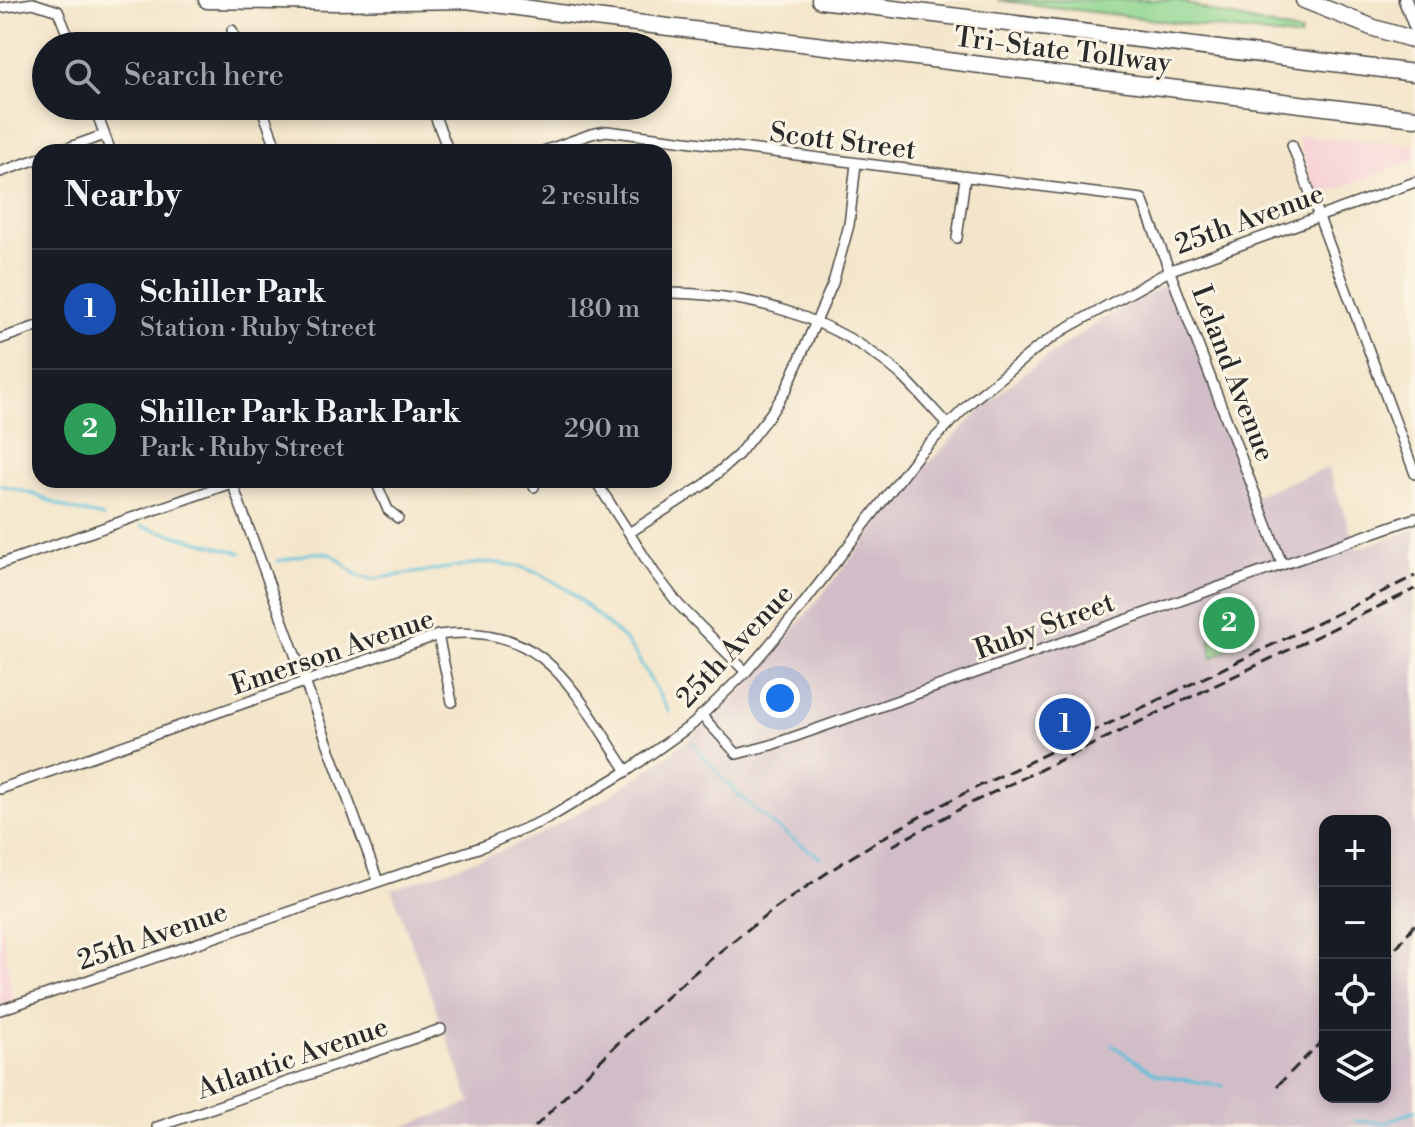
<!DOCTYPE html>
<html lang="en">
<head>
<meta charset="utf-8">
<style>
	:root { --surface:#171b24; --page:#20242c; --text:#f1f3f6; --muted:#9ea1a6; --line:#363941; --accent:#c8321e }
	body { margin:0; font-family:"Libre Bodoni",serif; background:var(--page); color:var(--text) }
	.controls { position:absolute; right:24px; bottom:24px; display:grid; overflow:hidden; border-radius:16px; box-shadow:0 4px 12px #0003 }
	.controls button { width:72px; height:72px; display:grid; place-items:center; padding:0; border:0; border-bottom:2px solid var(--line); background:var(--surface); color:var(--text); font:40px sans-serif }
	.you { position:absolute; left:780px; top:698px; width:28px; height:28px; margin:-20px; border:6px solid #fff; border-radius:50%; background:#1a73e8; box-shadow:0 0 0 12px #1a73e833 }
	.badge { display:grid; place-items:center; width:52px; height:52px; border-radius:50%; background:var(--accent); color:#fff; font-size:26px; font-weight:700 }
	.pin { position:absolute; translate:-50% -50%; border:4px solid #fff; box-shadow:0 2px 8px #0006 }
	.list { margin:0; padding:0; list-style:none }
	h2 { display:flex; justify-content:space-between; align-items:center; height:104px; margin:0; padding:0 32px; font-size:34px }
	h2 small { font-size:26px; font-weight:400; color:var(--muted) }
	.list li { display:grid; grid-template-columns:52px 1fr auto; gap:24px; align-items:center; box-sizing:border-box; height:120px; padding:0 32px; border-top:2px solid var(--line) }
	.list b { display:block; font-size:30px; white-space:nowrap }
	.list p { margin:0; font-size:26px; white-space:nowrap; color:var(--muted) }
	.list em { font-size:26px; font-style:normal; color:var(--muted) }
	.icon { flex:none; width:44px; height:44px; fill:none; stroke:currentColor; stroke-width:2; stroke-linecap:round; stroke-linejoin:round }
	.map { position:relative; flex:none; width:1415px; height:1127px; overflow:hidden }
	.search { position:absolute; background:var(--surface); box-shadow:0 4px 12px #0003; left:32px; top:32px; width:640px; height:88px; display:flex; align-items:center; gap:20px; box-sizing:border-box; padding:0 28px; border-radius:44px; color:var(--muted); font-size:30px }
	.panel { position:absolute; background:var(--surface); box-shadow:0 4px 12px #0003; left:32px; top:144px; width:640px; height:344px; border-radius:24px }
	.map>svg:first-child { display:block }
	.built { fill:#f6cfd5 }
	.industrial { fill:#d1bdc8; fill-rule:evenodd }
	.green { fill:#8ed590; stroke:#5c805e; stroke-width:2 }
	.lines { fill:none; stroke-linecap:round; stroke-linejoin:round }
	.stream { stroke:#5cbfda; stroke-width:3 }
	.minor-casing { stroke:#494743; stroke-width:12 }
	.secondary-casing { stroke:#494743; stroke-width:15 }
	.motorway-casing { stroke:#494743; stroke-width:19 }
	.minor { stroke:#fff; stroke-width:9 }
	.secondary { stroke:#fff; stroke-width:12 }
	.motorway { stroke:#fff; stroke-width:16 }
	.rail { stroke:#2b2b2b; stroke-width:3; stroke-dasharray:12 6; stroke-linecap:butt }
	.labels { text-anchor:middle; stroke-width:6; stroke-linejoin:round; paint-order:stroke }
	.street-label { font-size:28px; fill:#2b2b2b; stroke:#fcf5e5 }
</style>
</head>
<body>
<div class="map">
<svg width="1415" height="1127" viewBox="0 0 1415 1127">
	<rect width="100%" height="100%" fill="#fcf5e5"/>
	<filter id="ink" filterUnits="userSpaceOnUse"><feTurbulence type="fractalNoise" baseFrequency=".0125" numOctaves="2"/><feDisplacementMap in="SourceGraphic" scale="16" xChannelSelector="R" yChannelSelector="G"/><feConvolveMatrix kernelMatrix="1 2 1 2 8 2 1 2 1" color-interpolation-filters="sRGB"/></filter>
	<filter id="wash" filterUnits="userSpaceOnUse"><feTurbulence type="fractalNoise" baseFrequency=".006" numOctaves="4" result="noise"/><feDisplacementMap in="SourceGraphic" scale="32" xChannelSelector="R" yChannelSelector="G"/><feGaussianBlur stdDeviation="1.8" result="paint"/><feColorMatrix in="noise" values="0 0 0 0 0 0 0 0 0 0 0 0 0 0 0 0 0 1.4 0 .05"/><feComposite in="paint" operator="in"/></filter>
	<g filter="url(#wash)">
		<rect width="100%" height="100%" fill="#f3e5c9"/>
		<!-- built -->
		<path class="built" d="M1296 135 1415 145V160L1318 196Z
			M0 913 14 1008 0 1013Z"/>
		<!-- industrial -->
		<path class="industrial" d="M1172 281 1255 495 1328 468 1357 549 1415 529V1127H402L471 1103 392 890 498 852 535 836 611 795 667 756 718 715 756 677 927 464 969 422 1009 385 1053 353 1106 317ZM1325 821H1385V1097H1325Z"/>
		<!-- green -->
		<path class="green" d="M997 0H1177L1213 12 1301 33 1300 38Z
			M1243 603 1251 637 1212 658 1208 609Z"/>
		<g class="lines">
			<!-- stream -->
			<path class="stream" d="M0 485 33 494 69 509 103 517
				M141 526 241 553
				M278 561C294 559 313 549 329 554 348 560 346 577 373 579L488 562 519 566 543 575 568 590 624 639 636 655 669 712
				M693 743C734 795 764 821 820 857
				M1112 1045 1157 1075 1223 1086
				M1356 1121 1385 1123 1415 1110"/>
		</g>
	</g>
	<g filter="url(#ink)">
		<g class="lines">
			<!-- minor casing -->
			<g class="minor-casing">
				<path id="minor" d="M0 8 33 3 58 11 72 46
					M232 30 238 46
					M94 106 111 152
					M261 106 278 152
					M431 106 449 152
					M1292 145 1415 474
					M56 152 104 135
					M541 152 591 134 607 131 1142 199 1282 564
					M0 172 40 158
					M957 238 965 178
					M664 293C750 293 834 317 900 374 916 389 931 407 947 424
					M0 339 40 325
					M231 480 378 881
					M375 480 388 510 398 518
					M595 480 654 572 679 605 746 672
					M534 487 535 480
					M629 533 704 485 738 455 771 413 786 390 833 283 849 225 856 164
					M0 564 240 480
					M438 635 452 702
					M701 715 737 754 771 745 1415 518
					M0 789 438 635C547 620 575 694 627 771
					M0 1010 484 846 549 818 627 771 693 724 746 672 798 611 919 454 973 400 1037 348 1065 329 1171 270 1415 182
					M157 1127 441 1029"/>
			</g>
			<!-- secondary casing -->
			<g class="secondary-casing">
				<path id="secondary" d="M1405 0 1415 26"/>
			</g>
			<!-- motorway casing -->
			<g class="motorway-casing">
				<path id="motorway" d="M207 0 335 2 468 0
					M467 0 595 18 1415 118
					M820 0 1415 73
					M1304 0 1374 28 1415 40"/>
			</g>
			<!-- minor -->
			<use href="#minor" class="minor"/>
			<!-- secondary -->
			<use href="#secondary" class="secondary"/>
			<!-- motorway -->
			<use href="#motorway" class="motorway"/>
			<!-- rail -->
			<path class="rail" d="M892 846 969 804 1415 589
				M1385 962 1415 924
				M1277 1086 1325 1038
				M535 1127C592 1069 648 1010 711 959 789 894 874 839 965 793L1415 576"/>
		</g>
	</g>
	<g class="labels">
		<!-- street labels -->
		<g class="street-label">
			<text transform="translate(1063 49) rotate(7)" y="10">Tri-State Tollway</text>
			<text transform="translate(843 140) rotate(7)" y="10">Scott Street</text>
			<text transform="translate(1249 218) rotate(-20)" y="10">25th Avenue</text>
			<text transform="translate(1234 373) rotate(69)" y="10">Leland Avenue</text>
			<text transform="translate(1044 625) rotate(-20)" y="10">Ruby Street</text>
			<text transform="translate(734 645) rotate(-47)" y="10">25th Avenue</text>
			<text transform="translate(332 651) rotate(-19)" y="10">Emerson Avenue</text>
			<text transform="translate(152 935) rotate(-19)" y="10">25th Avenue</text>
			<text transform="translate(292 1057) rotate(-19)" y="10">Atlantic Avenue</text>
		</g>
	</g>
</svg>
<div class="controls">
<button>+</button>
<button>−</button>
<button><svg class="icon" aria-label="locate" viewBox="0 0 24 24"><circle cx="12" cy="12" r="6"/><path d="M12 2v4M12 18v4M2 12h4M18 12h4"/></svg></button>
<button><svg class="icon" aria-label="layers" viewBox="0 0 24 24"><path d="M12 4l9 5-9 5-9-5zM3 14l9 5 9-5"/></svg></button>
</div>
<div class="you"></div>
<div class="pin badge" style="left:1065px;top:724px;background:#1a4fb4">1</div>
<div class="pin badge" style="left:1229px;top:623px;background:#2e9e5b">2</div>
<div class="search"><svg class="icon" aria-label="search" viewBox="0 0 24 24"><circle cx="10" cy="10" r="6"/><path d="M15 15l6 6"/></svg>Search here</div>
<section class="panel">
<h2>Nearby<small>2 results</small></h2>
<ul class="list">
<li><span class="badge" style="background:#1a4fb4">1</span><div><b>Schiller Park</b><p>Station · Ruby Street</p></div><em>180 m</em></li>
<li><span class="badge" style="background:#2e9e5b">2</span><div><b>Shiller Park Bark Park</b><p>Park · Ruby Street</p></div><em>290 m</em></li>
</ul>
</section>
</div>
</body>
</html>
